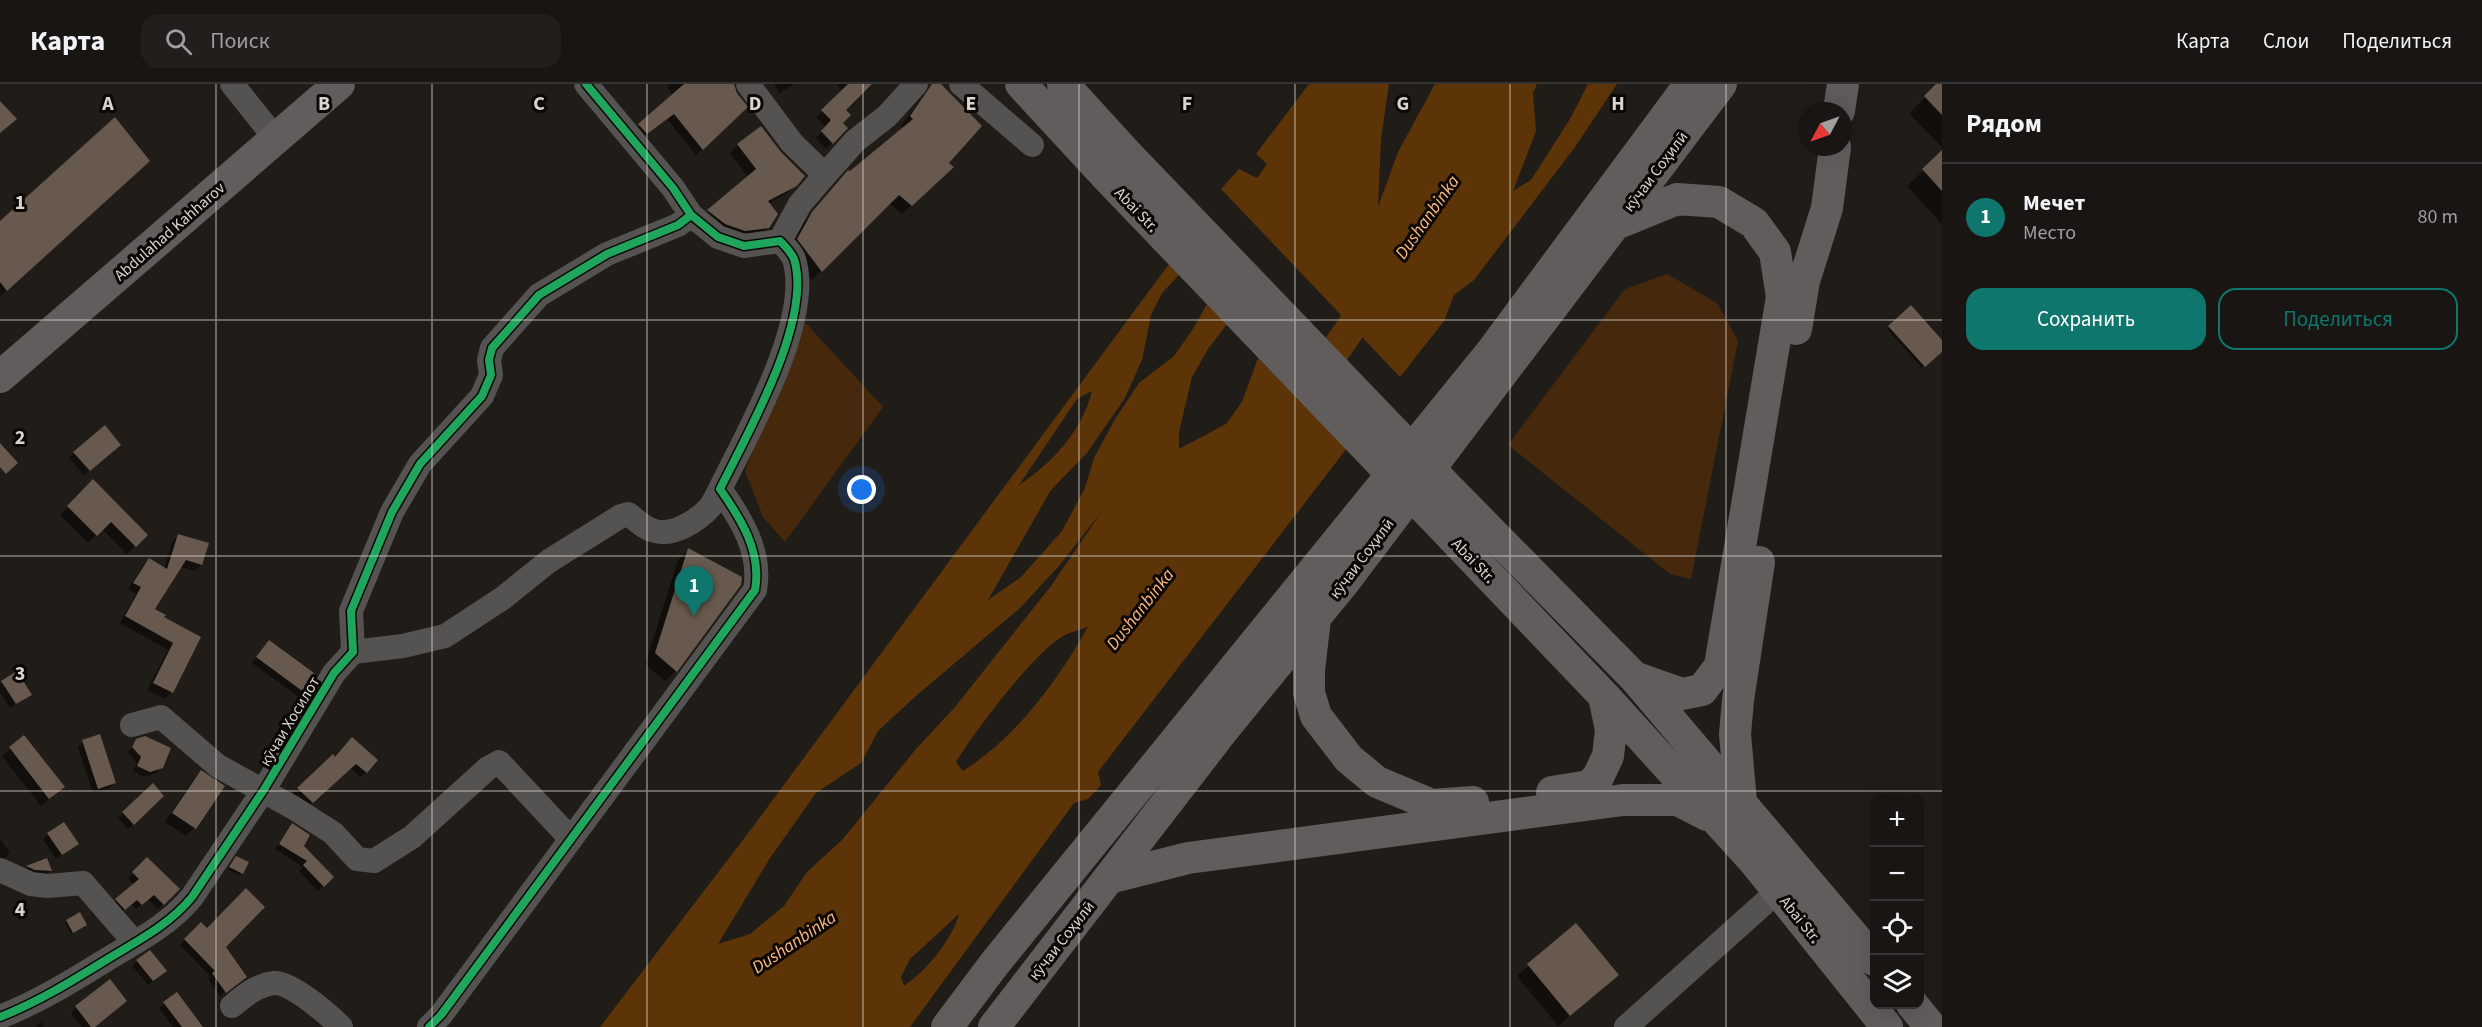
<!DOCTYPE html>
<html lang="ru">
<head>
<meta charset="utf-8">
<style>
	:root { --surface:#181512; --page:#211e1b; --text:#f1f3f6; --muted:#9f9f9f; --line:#363432; --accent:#0f766e }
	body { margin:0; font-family:"Source Sans 3",sans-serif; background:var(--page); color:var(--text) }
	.controls { position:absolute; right:18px; bottom:18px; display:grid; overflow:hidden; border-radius:12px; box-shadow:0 6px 24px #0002 }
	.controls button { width:54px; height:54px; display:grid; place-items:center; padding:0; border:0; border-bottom:2px solid var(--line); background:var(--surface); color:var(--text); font:30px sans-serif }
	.compass { position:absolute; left:1798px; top:18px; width:54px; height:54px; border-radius:50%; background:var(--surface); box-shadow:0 6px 24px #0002; rotate:229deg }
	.you { position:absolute; left:862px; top:406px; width:21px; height:21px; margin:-15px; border:4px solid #fff; border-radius:50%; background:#1a73e8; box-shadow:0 0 0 9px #1a73e833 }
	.badge { display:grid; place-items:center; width:39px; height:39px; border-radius:50%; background:var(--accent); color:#fff; font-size:20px; font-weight:700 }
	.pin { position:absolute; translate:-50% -50px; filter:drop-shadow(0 2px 3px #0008) }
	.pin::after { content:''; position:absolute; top:32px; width:21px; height:18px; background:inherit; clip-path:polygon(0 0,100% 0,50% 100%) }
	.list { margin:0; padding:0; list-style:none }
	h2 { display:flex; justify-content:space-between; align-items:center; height:78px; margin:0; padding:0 24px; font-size:26px }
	h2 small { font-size:20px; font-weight:400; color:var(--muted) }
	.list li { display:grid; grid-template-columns:39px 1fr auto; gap:18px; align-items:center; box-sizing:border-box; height:108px; padding:0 24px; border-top:2px solid var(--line) }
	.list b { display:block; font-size:22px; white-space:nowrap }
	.list p { margin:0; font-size:20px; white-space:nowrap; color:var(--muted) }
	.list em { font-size:20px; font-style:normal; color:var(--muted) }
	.actions { display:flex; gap:12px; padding:18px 24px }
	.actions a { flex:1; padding:14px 0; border:2px solid var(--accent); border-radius:18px; text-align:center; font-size:21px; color:var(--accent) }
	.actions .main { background:var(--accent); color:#fff }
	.icon { flex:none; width:33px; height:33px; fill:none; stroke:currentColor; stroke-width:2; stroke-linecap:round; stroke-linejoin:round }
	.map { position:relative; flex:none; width:1942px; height:943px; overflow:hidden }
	header { display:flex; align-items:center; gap:36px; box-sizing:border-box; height:84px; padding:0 30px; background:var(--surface); border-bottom:2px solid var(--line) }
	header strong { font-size:28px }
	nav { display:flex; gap:33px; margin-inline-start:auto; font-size:21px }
	.search { width:420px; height:54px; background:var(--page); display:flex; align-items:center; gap:15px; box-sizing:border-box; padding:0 21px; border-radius:18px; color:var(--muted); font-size:22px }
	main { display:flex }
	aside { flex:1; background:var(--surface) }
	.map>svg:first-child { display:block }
	.green { fill:#46290c }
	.water { fill:#5d3408; fill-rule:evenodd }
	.shadow { fill:#0007 }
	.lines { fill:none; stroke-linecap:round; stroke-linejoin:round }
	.river { stroke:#5d3408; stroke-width:30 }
	.building { fill:#67594d }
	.minor { stroke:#545351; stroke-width:24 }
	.major { stroke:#605d5c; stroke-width:32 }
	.major-bridge { stroke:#605d5c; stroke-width:32 }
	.cycleway-casing { stroke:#0b0705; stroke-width:11 }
	.cycleway { stroke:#20a55d; stroke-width:8 }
	.grid { fill:none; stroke:#dad5d0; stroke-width:1.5; stroke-opacity:0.55 }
	.labels { text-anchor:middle; stroke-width:6; stroke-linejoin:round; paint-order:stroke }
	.street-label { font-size:16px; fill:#dad5d0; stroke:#0b0705 }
	.water-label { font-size:18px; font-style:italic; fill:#feb980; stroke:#0b0705 }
	.grid-label { font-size:20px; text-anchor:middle; font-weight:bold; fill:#dad5d0; stroke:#0b0705; stroke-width:6; stroke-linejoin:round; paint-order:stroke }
</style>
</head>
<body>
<header>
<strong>Карта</strong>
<div class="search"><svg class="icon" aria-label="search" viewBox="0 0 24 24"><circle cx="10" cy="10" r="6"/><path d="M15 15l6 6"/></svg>Поиск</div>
<nav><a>Карта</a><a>Слои</a><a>Поделиться</a></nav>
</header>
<main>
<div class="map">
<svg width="1942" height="943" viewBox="0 0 1942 943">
	<rect width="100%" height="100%" fill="#201c18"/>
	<!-- green -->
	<path class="green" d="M1667 190 1717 219 1738 257 1691 495 1670 490 1508 361 1625 205Z
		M802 235 883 323 785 458 763 433 745 387Z"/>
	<!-- water -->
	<path class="water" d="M1309 0H1389L1381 55 1378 123 1398 68 1435 0H1537L1533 9 1536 47 1513 107 1531 96 1570 35 1588 0H1617L1575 63 1474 196 1454 211 1444 237 1400 293 1221 105 1239 85 1257 94 1267 80 1256 70Z
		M1169 180 1179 191 1162 209 1151 231 1142 276 1125 314 1087 369 1051 406 988 516 1021 493 1062 447 1085 404 1094 374 1115 335 1139 299 1174 272 1193 245 1207 220 1227 240 1208 265 1192 293 1179 348V365L1226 340 1242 318 1258 274 1347 364 1098 688 1101 701 1088 715 1074 719 910 943H600L752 744ZM1092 307C1083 345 1052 380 1019 401L1077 315ZM1102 427 1051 502 955 623 916 665 842 756 807 788 784 822 750 850 718 860 770 774 816 709 861 679 878 647 917 611 1020 524 1059 482ZM1088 543C1057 597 1017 653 963 687L956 678C974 648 1033 570 1063 552 1070 548 1082 545 1088 543ZM959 830C952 856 927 886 904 902L901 893 910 875Z"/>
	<!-- shadow -->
	<path class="shadow" d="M670 0H733L746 23 696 71 667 35 640 55 633 47 673 11 667 3Z
		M774 0H795L779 9Z
		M836 0H870L844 26 841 39 846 44 826 65 816 54 826 43 816 33 843 7Z
		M932 0H939L942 92 902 130 889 119 812 196 789 165 803 139 839 97 904 44 901 42Z
		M1939 0H1942V63L1909 29Z
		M738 61 796 100 787 109 768 120V143L760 152 737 155 700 135 748 93 730 69Z
		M1942 69V140L1907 102Z
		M140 85 0 212V139Z
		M1911 223 1942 258V267L1922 284 1887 245Z
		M114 366 84 391 69 374 74 369Z
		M93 398 146 451 127 470 102 445 88 459 60 431Z
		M178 452 201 481 195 487 181 483 153 526 162 534 199 553 171 609 165 615 147 606 168 566 120 539 136 510 128 505 143 482 149 476 164 485 172 458Z
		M689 465 676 587 665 597 645 580 678 476Z
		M264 563 313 590 310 598 299 613 252 579Z
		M2 598 30 611 10 624 0 608V601Z
		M24 653 63 703 41 722 2 672Z
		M136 656 161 683 156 689 144 693 133 687 137 679 128 668Z
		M83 658 115 699 110 704 93 709 78 663Z
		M347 660 366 688 361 693 350 684 307 723 293 710 333 672 335 674Z
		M201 688 223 702 194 744 186 752 165 738 193 696Z
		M153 701 162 712 128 745 118 734Z
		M292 741 302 762 332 793 318 807 299 787 303 783 275 765Z
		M48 750 77 760 56 775 43 755Z
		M0 755 10 769 0 778Z
		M147 775 177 805 158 825 148 815 136 825 131 820 119 830 111 821 134 801 128 794Z
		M46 776 50 787 45 792 23 788 27 783Z
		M234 776 242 789 240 791 228 786Z
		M67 837 83 843 71 850 65 839Z
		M201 840 224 863 245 893 220 912 208 895 211 893 180 861Z
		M1575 841 1617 891 1558 942 1517 892Z
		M137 877 160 892 148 901 132 882Z
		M176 910 202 943H173L159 924Z
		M76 923 94 943H82L71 929Z
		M41 938 44 943H35Z"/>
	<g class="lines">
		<!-- river -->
		<path class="river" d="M1313 299 1374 210"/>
	</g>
	<!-- building -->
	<path class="building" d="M684 0H734L737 9 748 23 703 66 674 30 647 50 638 40Z
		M848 0H872L846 26 851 31 843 39 848 44 833 60 821 47 831 36 821 26Z
		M932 0H941L982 42 949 79 954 83 912 122 899 111 822 188 797 155 812 128 848 86 850 87 913 35 910 32Z
		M1936 0H1942V31L1924 12Z
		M0 17 17 35 0 49Z
		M115 33 150 77 7 207 0 198V137Z
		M761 42 781 68 805 92 797 102 768 117 778 130 769 144 745 147 725 140 707 126 756 85 737 60Z
		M1942 66V107L1922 85Z
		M1911 221 1942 256V268L1925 283 1888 242Z
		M105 341 121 361 90 387 73 368Z
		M0 359 18 379 6 390 0 383Z
		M93 395 148 451 136 463 111 438 97 452 67 422Z
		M178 450 209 459 202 481 186 476 155 525 166 531 164 533 201 553 173 609 153 599 173 559 125 532 141 503 133 499 149 474 167 485Z
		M688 464 742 493 741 501 677 588 655 569Z
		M269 556 314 589 305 609 256 573Z
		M17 587 32 611 16 620 1 597Z
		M100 650 116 699 98 705 82 656Z
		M24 651 65 703 49 715 9 663Z
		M145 652 171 664 163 684 150 688 137 682 141 673 132 663 136 655Z
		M352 653 378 676 367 689 356 680 313 719 297 704 333 670 335 673Z
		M201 686 225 702 196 745 172 729Z
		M153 699 164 712 134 741 122 728Z
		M64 738 79 760 62 771 47 749Z
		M292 739 310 751 304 762 334 793 324 803 303 781 307 777 279 760Z
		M236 772 249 778 243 790 229 783Z
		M147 773 180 805 164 821 154 811 142 821 137 816 125 826 115 815 139 795 132 788Z
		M47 774 52 787 35 786 26 782Z
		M246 804 265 823 226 863 247 893 226 909 212 889 215 887 184 855 201 838 207 844Z
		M80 828 87 841 73 849 66 836Z
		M1576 839 1619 891 1570 932 1527 880Z
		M150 866 167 887 153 897 136 876Z
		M110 895 127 917 95 943H91L75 922Z
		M177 908 203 943H182L163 918Z"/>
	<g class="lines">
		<!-- minor -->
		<path class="minor" d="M232 0 276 55
			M748 0 792 59 825 91
			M961 0 1032 61
			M780 157 800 120 825 91 855 57 887 32 916 0
			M353 568 403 562 445 552 503 514 549 477 621 432 628 430C636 435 642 443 652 446 671 454 698 437 711 422 714 417 717 411 720 405
			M132 641 161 633 218 682 294 724 333 749 357 775 374 777 412 753 488 684 499 678 570 754
			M0 786 31 800 48 802 83 799 135 859
			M232 922C244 912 257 901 274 899 290 897 329 931 341 943
			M0 933C38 918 72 897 106 876 137 857 168 842 192 813L263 707 334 589 353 568 351 527 392 428 420 380 482 312 491 291 489 276 492 264 539 211 607 170 678 141 691 131
			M429 943 441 931 755 506C762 468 741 435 720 405 747 350 813 236 794 175 791 168 785 162 780 157L744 162 718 153 691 131 673 104 586 0
			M1626 943 1778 807"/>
		<!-- major -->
		<path class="major" d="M1021 0 1106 92
			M1063 0 1127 70
			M1839 27 1843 0
			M1616 140 1677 115 1719 118 1754 139 1775 168 1782 213 1720 582 1702 606 1682 610 1634 593
			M1796 245 1804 197 1827 124 1835 63
			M0 293 339 0
			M1452 408 1634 593 1874 876
			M1431 431 1604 612 1754 777 1887 943
			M1315 535 1309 586V609L1316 632 1349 675 1377 698 1432 721 1473 718
			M1552 708 1589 702 1598 693 1608 672 1611 646 1604 612
			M1741 718 1735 650 1738 616 1759 478
			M1109 794 1188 774 1623 716H1678L1707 731
			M1912 920 1931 943
			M947 943 995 879 1492 267 1690 0
			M994 943 1223 646 1344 498 1721 0"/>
		<!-- major-bridge -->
		<path class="major-bridge" d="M1127 70 1452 408
			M1106 92 1431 431"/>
		<!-- cycleway casing -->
		<g class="cycleway-casing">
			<path id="cycleway" d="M0 933C38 918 72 897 106 876 137 857 168 842 192 813L263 707 334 589 353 568 351 527 392 428 420 380 482 312 491 291 489 276 492 264 539 211 607 170 678 141 691 131
				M429 943 441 931 755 506C762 468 741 435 720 405 747 350 813 236 794 175 791 168 785 162 780 157L744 162 718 153 691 131 673 104 586 0"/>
		</g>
		<!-- cycleway -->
		<use href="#cycleway" class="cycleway"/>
	</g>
	<!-- grid -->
	<path class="grid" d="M216 0V943M432 0V943M647 0V943M863 0V943M1079 0V943M1295 0V943M1510 0V943M1726 0V943M0 236H1942M0 472H1942M0 707H1942"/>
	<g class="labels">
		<!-- street labels -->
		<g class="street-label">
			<text transform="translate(1655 87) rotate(-53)" y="6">кӯчаи Соҳилӣ</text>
			<text transform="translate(1137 125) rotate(46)" y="6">Abai Str.</text>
			<text transform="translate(169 147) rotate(-41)" y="6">Abdulahad Kahharov</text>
			<text transform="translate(1361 474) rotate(-53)" y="6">кӯчаи Соҳилӣ</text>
			<text transform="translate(1474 476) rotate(46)" y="6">Abai Str.</text>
			<text transform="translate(289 637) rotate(-59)" y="6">кӯчаи Хосилот</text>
			<text transform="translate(1801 835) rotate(51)" y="6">Abai Str.</text>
			<text transform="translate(1061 856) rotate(-52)" y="6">кӯчаи Соҳилӣ</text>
		</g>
		<!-- water labels -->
		<g class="water-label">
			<text transform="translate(1427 133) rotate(-55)" y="6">Dushanbinka</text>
			<text transform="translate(1140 525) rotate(-52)" y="6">Dushanbinka</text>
			<text transform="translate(794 858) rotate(-34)" y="6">Dushanbinka</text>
		</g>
	</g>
	<g class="grid-label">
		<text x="108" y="26">A</text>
		<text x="324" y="26">B</text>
		<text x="539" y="26">C</text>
		<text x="755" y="26">D</text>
		<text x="971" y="26">E</text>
		<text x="1187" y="26">F</text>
		<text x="1403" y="26">G</text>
		<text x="1618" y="26">H</text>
		<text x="20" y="125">1</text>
		<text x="20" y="360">2</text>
		<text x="20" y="596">3</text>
		<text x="20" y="832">4</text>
	</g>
</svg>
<div class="controls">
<button>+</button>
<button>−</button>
<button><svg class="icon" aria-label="locate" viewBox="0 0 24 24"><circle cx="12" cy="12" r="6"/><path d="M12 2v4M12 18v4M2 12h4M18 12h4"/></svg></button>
<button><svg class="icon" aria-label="layers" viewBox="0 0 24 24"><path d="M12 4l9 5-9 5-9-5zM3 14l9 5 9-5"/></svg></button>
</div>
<svg class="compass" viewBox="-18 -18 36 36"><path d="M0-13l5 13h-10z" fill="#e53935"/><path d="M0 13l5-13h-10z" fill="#9f9f9f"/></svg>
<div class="you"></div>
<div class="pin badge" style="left:694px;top:532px">1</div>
</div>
<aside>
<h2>Рядом<small></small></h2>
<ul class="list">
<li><span class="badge">1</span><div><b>Мечет</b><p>Место</p></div><em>80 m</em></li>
</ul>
<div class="actions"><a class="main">Сохранить</a><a>Поделиться</a></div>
</aside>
</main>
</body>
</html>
